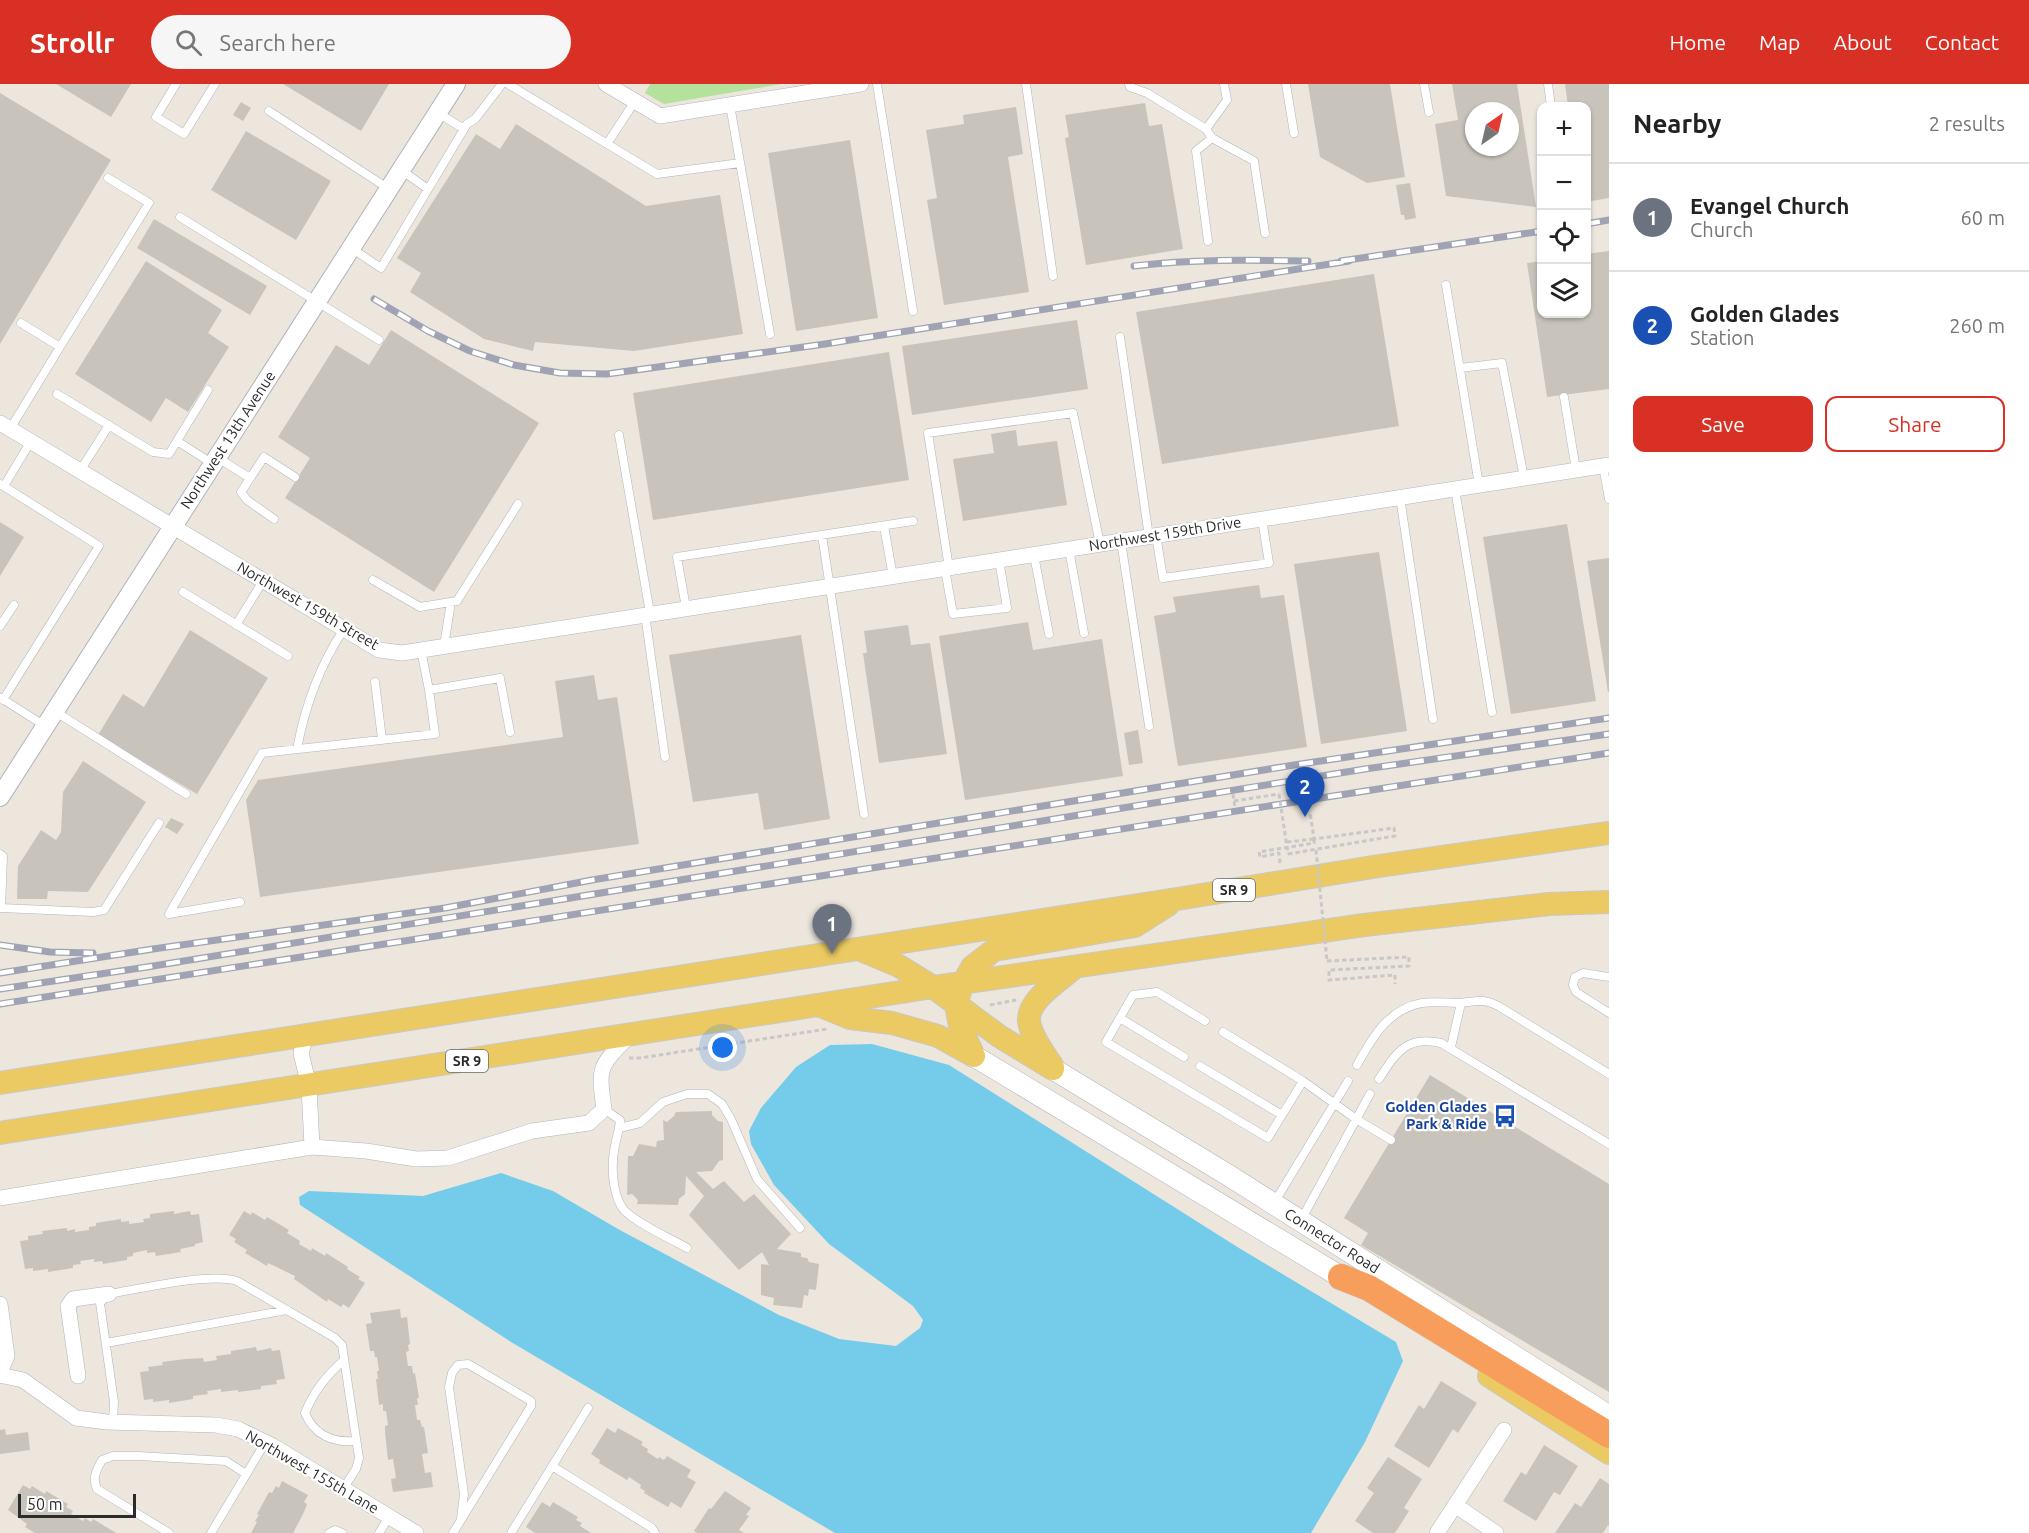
<!DOCTYPE html>
<html lang="en">
<head>
<meta charset="utf-8">
<style>
	:root { --surface:#fff; --page:#f6f6f6; --text:#222; --muted:#767676; --line:#e0e0e0; --accent:#d93025 }
	body { margin:0; font-family:Ubuntu,sans-serif; background:var(--page); color:var(--text) }
	.controls { position:absolute; right:18px; top:18px; display:grid; overflow:hidden; border-radius:12px; box-shadow:0 2px 4px #0004 }
	.controls button { width:54px; height:54px; display:grid; place-items:center; padding:0; border:0; border-bottom:2px solid var(--line); background:var(--surface); color:var(--text); font:30px sans-serif }
	.compass { position:absolute; left:1465px; top:18px; width:54px; height:54px; border-radius:50%; background:var(--surface); box-shadow:0 2px 4px #0004; rotate:34deg }
	.scale { position:absolute; left:18px; bottom:15px; width:118px; box-sizing:border-box; padding-left:6px; border:3px solid #2b2b2b; border-top:0; font-size:16px; line-height:21px; white-space:nowrap; color:#2b2b2b; -webkit-text-stroke:4px #fff; paint-order:stroke }
	.you { position:absolute; left:723px; top:964px; width:21px; height:21px; margin:-15px; border:4px solid #fff; border-radius:50%; background:#1a73e8; box-shadow:0 0 0 9px #1a73e833 }
	.badge { display:grid; place-items:center; width:39px; height:39px; border-radius:50%; background:var(--accent); color:#fff; font-size:20px; font-weight:700 }
	.pin { position:absolute; translate:-50% -50px; filter:drop-shadow(0 2px 3px #0008) }
	.pin::after { content:''; position:absolute; top:32px; width:21px; height:18px; background:inherit; clip-path:polygon(0 0,100% 0,50% 100%) }
	.list { margin:0; padding:0; list-style:none }
	h2 { display:flex; justify-content:space-between; align-items:center; height:78px; margin:0; padding:0 24px; font-size:26px }
	h2 small { font-size:20px; font-weight:400; color:var(--muted) }
	.list li { display:grid; grid-template-columns:39px 1fr auto; gap:18px; align-items:center; box-sizing:border-box; height:108px; padding:0 24px; border-top:2px solid var(--line) }
	.list b { display:block; font-size:22px; white-space:nowrap }
	.list p { margin:0; font-size:20px; white-space:nowrap; color:var(--muted) }
	.list em { font-size:20px; font-style:normal; color:var(--muted) }
	.actions { display:flex; gap:12px; padding:18px 24px }
	.actions a { flex:1; padding:14px 0; border:2px solid var(--accent); border-radius:12px; text-align:center; font-size:21px; color:var(--accent) }
	.actions .main { background:var(--accent); color:#fff }
	.icon { flex:none; width:33px; height:33px; fill:none; stroke:currentColor; stroke-width:2; stroke-linecap:round; stroke-linejoin:round }
	.map { position:relative; flex:none; width:1609px; height:1449px; overflow:hidden }
	header { display:flex; align-items:center; gap:36px; box-sizing:border-box; height:84px; padding:0 30px; background:var(--accent); color:#fff }
	header strong { font-size:28px }
	nav { display:flex; gap:33px; margin-inline-start:auto; font-size:21px }
	.search { width:420px; height:54px; background:var(--page); display:flex; align-items:center; gap:15px; box-sizing:border-box; padding:0 21px; border-radius:33px; color:var(--muted); font-size:22px }
	main { display:flex }
	aside { flex:1; background:var(--surface) }
	.map>svg:first-child { display:block }
	.green { fill:#b4e19c }
	.water { fill:#74ccea }
	.building { fill:#c8c4bc; fill-rule:evenodd }
	.lines { fill:none; stroke-linecap:round; stroke-linejoin:round }
	.service-casing { stroke:#b1b4be; stroke-width:9 }
	.minor-casing { stroke:#b1b4be; stroke-width:16 }
	.tertiary-casing { stroke:#b1b4be; stroke-width:20 }
	.secondary-casing { stroke:#b1b4be; stroke-width:22 }
	.primary-casing { stroke:#c8c8c8; stroke-width:24 }
	.motorway-casing { stroke:#c8c8c8; stroke-width:27 }
	.path { stroke:#c8c8c8; stroke-width:3; stroke-dasharray:4.5 3; stroke-linecap:butt }
	.service { stroke:#fff; stroke-width:8 }
	.minor { stroke:#fff; stroke-width:15 }
	.tertiary { stroke:#fff; stroke-width:18 }
	.secondary { stroke:#fff; stroke-width:21 }
	.primary { stroke:#ecca63; stroke-width:22 }
	.motorway { stroke:#f89e5c; stroke-width:26 }
	.rail-casing { stroke:#a0a3b4; stroke-width:7 }
	.rail { stroke:#fff; stroke-width:4.5; stroke-dasharray:14; stroke-linecap:butt }
	.path-bridge { stroke:#c8c8c8; stroke-width:3; stroke-dasharray:4.5 3; stroke-linecap:butt }
	.labels { text-anchor:middle; stroke-width:4.5; stroke-linejoin:round; paint-order:stroke }
	.shield { fill:#fff; stroke:#6b6b6b; stroke-width:1.5 }
	.shield-label { font-size:14px; font-weight:bold; fill:#2b2b2b }
	.street-label { font-size:15px; fill:#2b2b2b; stroke:#fff }
	.transit-label { font-size:15px; font-weight:bold; fill:#164399; stroke:#fff; text-anchor:end }
</style>
</head>
<body>
<header>
<strong>Strollr</strong>
<div class="search"><svg class="icon" aria-label="search" viewBox="0 0 24 24"><circle cx="10" cy="10" r="6"/><path d="M15 15l6 6"/></svg>Search here</div>
<nav><a>Home</a><a>Map</a><a>About</a><a>Contact</a></nav>
</header>
<main>
<div class="map">
<svg width="1609" height="1449" viewBox="0 0 1609 1449">
	<rect width="100%" height="100%" fill="#ece6dd"/>
	<!-- green -->
	<path class="green" d="M650 0H781L664 20 645 9Z"/>
	<!-- water -->
	<path class="water" d="M872 960 949 981 1239 1164 1396 1258 1403 1277 1365 1358 1311 1449H835L511 1258 300 1121 299 1113 309 1107 423 1112 501 1089 553 1107 618 1145 779 1231 839 1255 896 1262 920 1244 923 1236 913 1222 829 1160 774 1101 751 1060 749 1047 761 1024 796 983 830 961Z"/>
	<!-- building -->
	<path class="building" d="M56 0H131L111 33Z
		M283 0H389L361 47Z
		M1308 0H1390L1405 93 1367 99 1320 73Z
		M1452 0H1517L1536 123 1446 112 1435 40 1458 36ZM1474 27H1510V63H1474Z
		M1565 0H1609V114L1586 118V22H1568Z
		M0 9 111 76 0 260Z
		M241 18 251 24 243 37 233 31Z
		M1145 19 1149 42 1162 40 1183 165 1086 181 1065 54 1069 53 1065 31Z
		M1016 23 1023 70 1008 73 1029 208 944 221 927 116 937 114 926 46 964 40 963 31Z
		M516 40 646 122 720 111 743 250 634 267 535 258 533 267 484 255 410 208 421 189 397 174 476 50 500 65Z
		M246 47 331 97 296 156 211 106Z
		M850 56 878 234 796 247 768 69Z
		M1410 99 1416 134 1405 136 1404 131H1401L1396 101Z
		M154 135 267 202 250 231 137 164Z
		M1609 167V305L1547 313 1527 179 1542 177V230H1586V170Z
		M146 177 222 226 208 249 229 263 188 328 166 314 151 338 75 290Z
		M1374 190 1399 342 1162 380 1136 228Z
		M1077 236 1088 305 912 331 902 262Z
		M391 246 539 339 434 508 285 414 310 374 278 353 336 261 369 281Z
		M889 268 909 396 653 436 633 309Z
		M1016 346 1018 362 1057 357 1067 421 963 437 953 375 994 369 991 350Z
		M0 438 24 453 0 492Z
		M1567 440 1596 617 1511 630 1483 453Z
		M1379 468 1407 647 1321 660 1294 480Z
		M1609 474V608H1608L1587 477Z
		M1259 501 1261 514 1284 511 1307 663 1178 682 1154 532 1176 528 1173 513Z
		M1028 538 1033 566 1102 555 1123 692 965 716 939 552Z
		M908 541 911 561 930 559 947 670 879 679 863 569H867L864 547Z
		M190 546 268 594 197 710 98 651 123 610 144 623Z
		M801 551 830 735 764 746 758 709 693 718 669 571Z
		M594 591 598 616 617 613 639 760 260 813 246 716 258 696 563 653 555 597Z
		M1138 646 1143 679 1129 681 1124 649Z
		M83 677 146 718 88 808 48 807 47 815H17L18 782 41 746 56 756 61 748 63 708Z
		M171 734 184 740 177 750 165 743Z
		M1430 991 1609 1100V1308L1361 1161 1368 1149 1344 1134Z
		M712 1027V1031L718 1037 723 1038V1076L719 1077 712 1087 696 1088 713 1105 724 1097 744 1118 754 1110 791 1150 777 1165 801 1169V1173L807 1174 809 1178 819 1180 816 1206 809 1205 808 1212 804 1211 802 1224 773 1221 774 1214 761 1211V1180L769 1181 762 1168 739 1186 689 1131 704 1112 686 1092 685 1110 679 1115 678 1121 637 1120 638 1116 632 1110 627 1111 628 1072H633L639 1060 656 1063 657 1057 664 1056 663 1036 667 1038 674 1032 676 1028Z
		M174 1127V1130L190 1127 191 1131 199 1130 203 1158 195 1160V1162L180 1165 181 1168 156 1172 155 1168 147 1169V1166L133 1169V1172L127 1173V1176L103 1180 102 1177 94 1178V1175L80 1177 81 1180 73 1181V1184L48 1188V1185L33 1187V1184L25 1185 20 1157 28 1156V1152L43 1150 42 1147 67 1144V1147L75 1145V1148L89 1146V1143L96 1142V1139L121 1135V1138L129 1137V1140L144 1138 143 1135 150 1134V1130Z
		M244 1127 251 1131 252 1128 265 1136 267 1133 289 1146 287 1149 300 1157 299 1160 311 1167 312 1164 325 1172 326 1169 348 1183 347 1185 360 1193 358 1195 365 1199 349 1224 343 1220 341 1223 328 1215 327 1218 294 1195 295 1192 268 1179 267 1182 245 1169 247 1166 234 1158 236 1155 229 1151Z
		M400 1225 401 1234 407 1233 410 1260 408 1261 409 1267 406 1268 408 1282H412L413 1290 415 1289 419 1314H417L418 1321H415L417 1336H420L422 1343H424L428 1369 422 1370 425 1389 431 1388 433 1403 393 1408 391 1395 396 1394 393 1375 388 1376 385 1348V1342L388 1341 386 1327H383V1320L379 1321 376 1295H378L377 1287H379L377 1273H375L374 1267H370L366 1240 372 1239 370 1229Z
		M256 1263 257 1267 271 1264 272 1267 280 1266 285 1295 276 1296 277 1300 261 1302V1305L238 1308V1306L221 1308V1305L207 1307 208 1310 193 1312V1315L169 1319V1316L153 1318V1315L144 1316 140 1288 149 1287 148 1283 163 1281 162 1278 185 1275 203 1274 204 1278 217 1276 216 1272 231 1270V1267Z
		M1441 1297 1477 1319 1458 1349 1453 1345 1429 1384 1394 1362 1419 1321 1424 1325Z
		M607 1344 615 1349 618 1344 643 1358 641 1361 648 1365 647 1368 658 1375 659 1373 664 1376 667 1372 691 1386 687 1393 696 1398 681 1424 671 1418 668 1423 644 1409 645 1407 640 1404 641 1401 629 1393 627 1396 599 1379 600 1376 591 1370Z
		M5 1345 6 1351 28 1348 30 1366 0 1370V1346Z
		M1544 1361 1578 1382 1560 1411 1554 1408 1536 1437 1503 1417 1521 1388 1526 1391Z
		M1388 1373 1422 1395 1404 1424 1409 1427 1395 1449H1373L1355 1437 1374 1409 1367 1404Z
		M1600 1394 1609 1400V1442L1608 1441 1603 1449H1555L1575 1419 1581 1423Z
		M282 1397 308 1411 304 1418 307 1420 304 1428 293 1449H251L257 1438 255 1437 259 1431 257 1430 269 1408 272 1409 276 1402 279 1404Z
		M23 1401 30 1405 32 1402 45 1410 46 1407 68 1420 66 1423 73 1427 71 1430 83 1437 85 1434 91 1438 93 1435 116 1449H35L25 1443 27 1440 8 1426Z
		M725 1407 751 1424 746 1431 749 1432 739 1446 744 1449H697L694 1447 709 1424 711 1425Z
		M542 1418 550 1423 553 1418 578 1433 576 1436 582 1439 580 1442 591 1449H535L526 1443Z"/>
	<g class="lines">
		<!-- service casing -->
		<g class="service-casing">
			<path id="service" d="M176 0 156 33 184 50 215 0
				M508 0 657 90 740 79
				M877 0 913 227
				M1026 0 1053 192
				M1129 0 1130 3 1147 9 1206 45 1212 54 1254 77 1265 149
				M1286 0 1294 49
				M1424 0 1429 28
				M1548 0 1551 22
				M730 21 770 250
				M269 27 389 105
				M438 29 464 45
				M1206 45 1227 16 1224 0
				M607 60 635 17
				M401 86 428 105
				M180 133 379 256
				M1208 157 1196 67 1212 54
				M351 164 381 184 467 40 475 35 502 0
				M1446 201 1479 401
				M1120 253 1149 453
				M60 263 149 119 108 94
				M1460 284 1502 279 1524 394
				M57 310 153 368 169 370 208 306
				M1564 313 1576 386
				M10 345 60 263 21 239
				M619 351 650 529
				M177 357 213 380
				M218 374 250 394
				M1603 382 1609 415
				M80 387 109 341
				M0 400 99 462 3 616
				M4 402 31 357
				M1455 405 1492 628
				M1400 413 1433 635
				M274 435 247 416 241 408 264 373 295 393
				M884 442 893 493
				M822 451 864 730
				M1156 451 1163 494 1269 479 1262 435
				M1121 457 1149 642
				M1069 465 1084 549
				M1034 471 1049 550
				M949 484 928 349 1073 329 1100 460
				M945 485 953 530 1007 524 999 476
				M373 496 420 523 457 517 518 420
				M183 508 288 572
				M686 524 677 473 913 437
				M645 530 665 673
				M236 541 263 497
				M0 542 14 521
				M444 562 451 518
				M421 566 429 606 500 594 510 648
				M375 598 382 655
				M1 614 45 642
				M56 628 186 710
				M297 665C305 622 320 581 344 545
				M0 770 3 772 1 824 93 828 104 826 159 739
				M240 818 169 830 262 669 435 650 429 606
				M1609 893 1583 889 1575 893 1573 901 1576 908 1609 929
				M1120 934 1184 973
				M1205 937 1157 908 1133 911 1106 958 1268 1054 1303 997
				M1223 948 1303 997 1356 1035 1391 1056
				M1451 963 1461 919
				M1357 981C1372 954 1388 925 1422 919 1434 917 1448 919 1460 919 1478 917 1483 914 1500 923L1609 990
				M1200 982 1282 1031
				M1379 995C1396 969 1406 951 1441 959L1609 1060
				M604 1025 620 1036C619 1050 613 1063 613 1077 612 1091 614 1114 624 1126 637 1140 670 1154 687 1164
				M619 1044 640 1039 663 1018 687 1010H708L722 1020 731 1035 757 1095 800 1144
				M1274 1119 1348 997
				M1301 1136 1370 1010
				M106 1259 287 1226
				M344 1276C326 1292 314 1307 305 1329 314 1351 333 1359 356 1357
				M113 1338 114 1318 100 1219 109 1210C139 1205 211 1188 237 1197L335 1254 342 1261 359 1374 356 1385 343 1405
				M552 1382 652 1444 655 1449
				M169 1449 97 1405C92 1394 96 1387 102 1376L113 1372H138L226 1377 246 1390
				M211 1449 265 1359
				M329 1449 335 1446 342 1449
				M379 1449 389 1433
				M453 1449 531 1322V1317L468 1280 458 1281 452 1289 449 1303 464 1410 461 1435
				M511 1449 588 1324"/>
		</g>
		<!-- minor casing -->
		<g class="minor-casing">
			<path id="minor" d="M606 0 660 32 861 0
				M0 339 379 566 402 569 1609 381
				M306 951 301 969 309 1002 312 1063
				M0 1114 312 1063 366 1067 416 1075 448 1074 532 1047 589 1039 604 1025C598 982 599 983 629 952
				M0 1220 7 1272 0 1288
				M0 1291 23 1296 76 1334 107 1338 216 1341 238 1345 273 1362 416 1449
				M78 1292 68 1222 73 1215 109 1210
				M1455 1421 1496 1449
				M1437 1449 1504 1346"/>
		</g>
		<!-- tertiary casing -->
		<g class="tertiary-casing">
			<path id="tertiary" d="M0 713 456 0"/>
		</g>
		<!-- secondary casing -->
		<g class="secondary-casing">
			<path id="secondary" d="M974 972 1341 1193
				M1053 985 1228 1091 1609 1332"/>
		</g>
		<!-- primary casing -->
		<g class="primary-casing">
			<path id="primary" d="M861 866 899 882 933 903 999 952 1053 985
				M821 922 850 934 892 939 938 952 974 972
				M974 972 960 942 956 921 962 901 972 883 994 866 1135 842 1168 821
				M1053 983C1045 970 1030 952 1029 936 1028 915 1061 896 1075 883
				M0 999 1177 815 1379 782 1609 749
				M0 1049 933 903 1364 841 1549 820 1609 818
				M1489 1292 1609 1369"/>
		</g>
		<!-- motorway casing -->
		<g class="motorway-casing">
			<path id="motorway" d="M1341 1193 1369 1204 1609 1351"/>
		</g>
		<!-- path -->
		<path class="path" d="M1233 710 1235 724
			M1234 717 1279 710
			M1287 758 1314 755
			M1288 770 1395 752 1394 744 1314 755 1310 728
			M1280 779 1279 769 1260 773 1259 768 1314 759V755
			M1327 877 1409 873V882L1329 886V896L1395 891V900
			M990 921 1016 916
			M629 974H640L827 945"/>
		<!-- service -->
		<use href="#service" class="service"/>
		<!-- minor -->
		<use href="#minor" class="minor"/>
		<!-- tertiary -->
		<use href="#tertiary" class="tertiary"/>
		<!-- secondary -->
		<use href="#secondary" class="secondary"/>
		<!-- primary -->
		<use href="#primary" class="primary"/>
		<!-- motorway -->
		<use href="#motorway" class="motorway"/>
		<!-- rail casing -->
		<g class="rail-casing">
			<path id="rail" d="M1586 140 1609 136
				M1341 177 1542 147
				M1134 182C1192 175 1249 176 1308 177
				M374 215 428 247 470 267 514 281 560 289 607 290 825 260 1349 177
				M0 861 50 868 93 869
				M0 889 153 865 445 824 592 796 865 751 1294 681 1609 634
				M0 905 147 883 1079 731 1365 685 1609 650
				M0 920 1609 669"/>
		</g>
		<!-- rail -->
		<use href="#rail" class="rail"/>
		<!-- path-bridge -->
		<path class="path-bridge" d="M1279 710 1288 770
			M1316 766 1327 877"/>
	</g>
	<!-- icons -->
	<defs>
		<g id="bus-bare" transform="scale(1.8)"><path d="M-5-6H5V4H4V6H2V4H-2V6H-4V4H-5ZM-3.5-4V0h7V-4ZM-3.5 1.2v1.5H-2V1.2ZM2 1.2v1.5H3.5V1.2Z" fill="#1a4fb4" stroke="#fff" stroke-width="2.5" paint-order="stroke"/></g>
	</defs>
	<g fill-rule="evenodd">
		<use href="#bus-bare" x="1505" y="1032"/>
	</g>
	<g class="labels">
		<!-- shield labels -->
		<g class="shield">
			<rect x="1213" y="795" width="42" height="22" rx="4.5"/>
			<rect x="446" y="966" width="42" height="22" rx="4.5"/>
		</g>
		<g class="shield-label">
			<text x="1234" y="811">SR 9</text>
			<text x="467" y="982">SR 9</text>
		</g>
		<!-- street labels -->
		<g class="street-label">
			<text transform="translate(228 356) rotate(-57)" y="5">Northwest 13th Avenue</text>
			<text transform="translate(1165 450) rotate(-9)" y="5">Northwest 159th Drive</text>
			<text transform="translate(308 522) rotate(30)" y="5">Northwest 159th Street</text>
			<text transform="translate(1332 1157) rotate(32)" y="5">Connector Road</text>
			<text transform="translate(312 1388) rotate(30)" y="5">Northwest 155th Lane</text>
		</g>
		<!-- transit labels -->
		<g class="transit-label">
			<text x="1487" y="1028">Golden Glades<tspan x="1487" dy="17">Park &amp; Ride</tspan></text>
		</g>
	</g>
</svg>
<div class="controls">
<button>+</button>
<button>−</button>
<button><svg class="icon" aria-label="locate" viewBox="0 0 24 24"><circle cx="12" cy="12" r="6"/><path d="M12 2v4M12 18v4M2 12h4M18 12h4"/></svg></button>
<button><svg class="icon" aria-label="layers" viewBox="0 0 24 24"><path d="M12 4l9 5-9 5-9-5zM3 14l9 5 9-5"/></svg></button>
</div>
<svg class="compass" viewBox="-18 -18 36 36"><path d="M0-13l5 13h-10z" fill="#e53935"/><path d="M0 13l5-13h-10z" fill="#767676"/></svg>
<div class="scale">50 m</div>
<div class="you"></div>
<div class="pin badge" style="left:832px;top:870px;background:#6b7280">1</div>
<div class="pin badge" style="left:1305px;top:733px;background:#1a4fb4">2</div>
</div>
<aside>
<h2>Nearby<small>2 results</small></h2>
<ul class="list">
<li><span class="badge" style="background:#6b7280">1</span><div><b>Evangel Church</b><p>Church</p></div><em>60 m</em></li>
<li><span class="badge" style="background:#1a4fb4">2</span><div><b>Golden Glades</b><p>Station</p></div><em>260 m</em></li>
</ul>
<div class="actions"><a class="main">Save</a><a>Share</a></div>
</aside>
</main>
</body>
</html>
